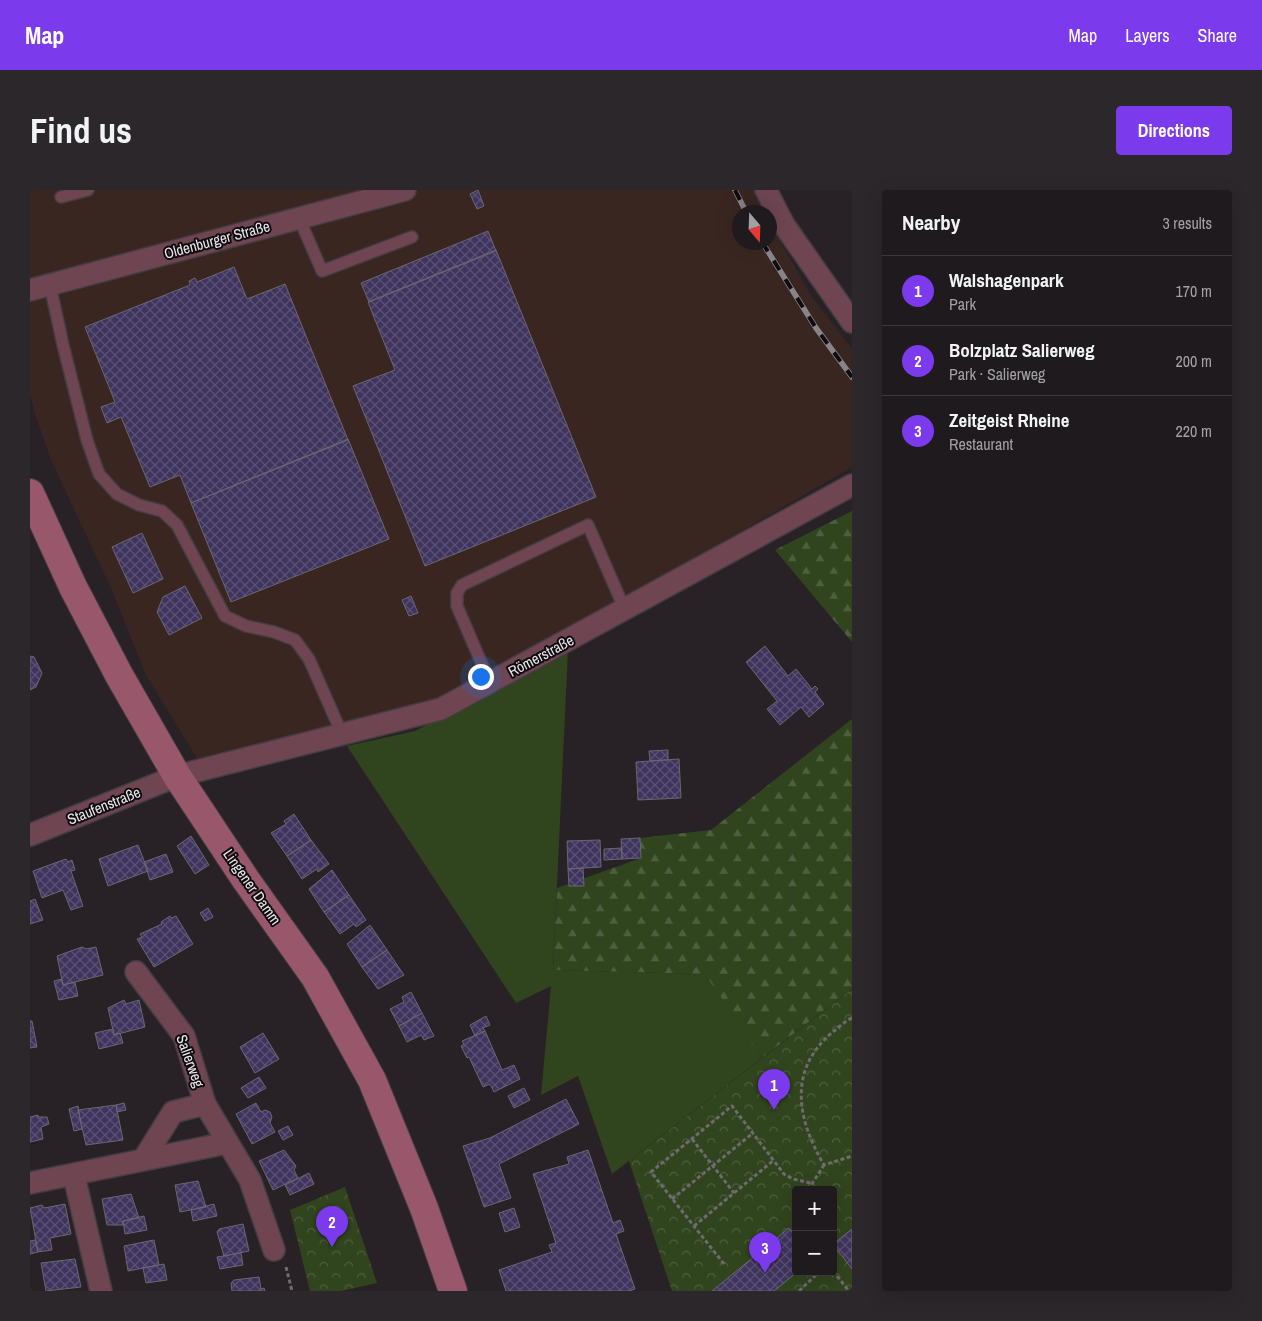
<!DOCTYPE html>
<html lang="en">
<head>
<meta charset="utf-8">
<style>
	:root { --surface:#1e1a1d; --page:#2b272a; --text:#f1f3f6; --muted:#a1a1a4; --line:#3c383b; --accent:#7c3aed }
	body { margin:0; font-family:"Archivo Narrow",sans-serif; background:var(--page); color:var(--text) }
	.controls { position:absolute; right:15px; bottom:15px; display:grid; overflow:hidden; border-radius:5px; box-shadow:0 5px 20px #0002 }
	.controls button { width:45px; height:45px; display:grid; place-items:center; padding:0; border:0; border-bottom:1px solid var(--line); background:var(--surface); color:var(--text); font:25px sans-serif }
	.compass { position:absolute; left:702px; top:15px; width:45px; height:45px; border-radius:50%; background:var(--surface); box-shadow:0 5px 20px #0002; rotate:161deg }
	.you { position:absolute; left:450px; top:486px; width:18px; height:18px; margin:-12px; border:4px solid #fff; border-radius:50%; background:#1a73e8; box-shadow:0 0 0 8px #1a73e833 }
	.badge { display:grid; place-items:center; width:32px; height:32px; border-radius:50%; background:var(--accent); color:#fff; font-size:16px; font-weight:700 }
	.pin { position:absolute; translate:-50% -41px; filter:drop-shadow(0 1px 2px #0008) }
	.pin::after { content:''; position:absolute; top:26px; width:18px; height:15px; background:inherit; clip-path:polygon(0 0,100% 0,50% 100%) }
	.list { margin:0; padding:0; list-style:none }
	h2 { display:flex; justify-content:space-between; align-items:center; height:65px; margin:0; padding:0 20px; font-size:21px }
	h2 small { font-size:16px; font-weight:400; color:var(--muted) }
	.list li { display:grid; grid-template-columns:32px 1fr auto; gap:15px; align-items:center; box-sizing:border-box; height:70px; padding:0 20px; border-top:1px solid var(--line) }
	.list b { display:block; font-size:19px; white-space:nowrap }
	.list p { margin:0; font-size:16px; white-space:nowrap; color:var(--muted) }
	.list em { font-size:16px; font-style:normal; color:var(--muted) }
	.map { position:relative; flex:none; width:822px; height:1101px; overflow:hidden; border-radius:5px }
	header { display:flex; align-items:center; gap:30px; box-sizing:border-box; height:70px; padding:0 25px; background:var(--accent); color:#fff }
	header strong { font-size:24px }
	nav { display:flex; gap:28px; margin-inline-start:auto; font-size:18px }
	.intro { display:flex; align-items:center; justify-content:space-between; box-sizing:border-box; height:120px; padding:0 30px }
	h1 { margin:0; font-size:35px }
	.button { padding:12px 22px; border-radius:5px; background:var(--accent); color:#fff; font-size:18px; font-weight:700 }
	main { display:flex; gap:30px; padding:0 30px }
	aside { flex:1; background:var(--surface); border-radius:5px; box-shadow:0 5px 20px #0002 }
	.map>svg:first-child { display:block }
	.industrial { fill:#392621 }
	.grass { fill:#30441e }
	.forest { fill:url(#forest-firs) }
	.park { fill:url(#park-crowns); fill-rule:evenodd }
	.building { fill:url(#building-cross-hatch); stroke:#696770 }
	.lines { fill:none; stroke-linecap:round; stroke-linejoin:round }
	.service-casing { stroke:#433d42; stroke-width:14 }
	.minor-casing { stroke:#433d42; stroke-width:24 }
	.secondary-casing { stroke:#433d42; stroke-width:30 }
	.path { stroke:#6f6a6f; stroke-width:3; stroke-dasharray:4 2.5; stroke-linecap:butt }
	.service { stroke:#6f4552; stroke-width:11 }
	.minor { stroke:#6f4552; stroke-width:21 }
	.secondary { stroke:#99576b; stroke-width:28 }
	.rail-casing { stroke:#898489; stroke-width:5.5 }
	.rail { stroke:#0f0c0f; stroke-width:4; stroke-dasharray:11; stroke-linecap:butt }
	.labels { text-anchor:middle; stroke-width:4; stroke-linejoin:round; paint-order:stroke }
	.street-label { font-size:15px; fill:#eae6ea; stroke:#0f0c0f }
</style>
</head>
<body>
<header>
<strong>Map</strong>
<nav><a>Map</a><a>Layers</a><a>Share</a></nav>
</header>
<div class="intro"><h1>Find us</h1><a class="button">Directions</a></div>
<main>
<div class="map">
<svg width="822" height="1101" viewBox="0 0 822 1101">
	<defs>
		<pattern id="forest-firs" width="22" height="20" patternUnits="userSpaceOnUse" patternTransform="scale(1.25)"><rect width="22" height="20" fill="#30441e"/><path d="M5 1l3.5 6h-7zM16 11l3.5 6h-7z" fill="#4e5f3f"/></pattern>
		<pattern id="park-crowns" width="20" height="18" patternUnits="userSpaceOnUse" patternTransform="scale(1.25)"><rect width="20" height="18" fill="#30441e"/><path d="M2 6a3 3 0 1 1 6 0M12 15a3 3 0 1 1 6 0" fill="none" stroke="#4e5f3f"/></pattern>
		<pattern id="building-cross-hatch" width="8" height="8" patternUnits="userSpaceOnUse" patternTransform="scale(1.25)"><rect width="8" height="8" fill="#3f345e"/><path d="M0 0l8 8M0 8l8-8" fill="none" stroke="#5b5175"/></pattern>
	</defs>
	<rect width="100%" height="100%" fill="#282227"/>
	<!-- industrial -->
	<path class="industrial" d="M0 0H724L734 22H710V52H740V33L780 104 822 159V277L410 516 170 573 116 485 81 398 21 270 5 224 0 203Z"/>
	<!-- grass -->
	<path class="grass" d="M538 460 523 780 676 784 732 868 582 984 548 886 511 905 521 796 486 813 317 556 385 541Z"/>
	<!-- forest -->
	<path class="forest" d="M822 321V452L745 360Z
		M822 529V799L732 868 675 784 523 780 527 698 611 668 610 648 681 640Z"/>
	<!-- park -->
	<path class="park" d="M822 799V1101H642L599 971ZM766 1000H803V1082H766Z
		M315 997 347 1093 311 1101H280L260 1020Z"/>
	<!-- building -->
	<path class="building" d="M448 0 454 16 447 19 440 4Z
		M458 41 466 61 339 112 331 93Z
		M466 60 566 307 395 376 323 196 365 180 338 112Z
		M204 77 217 109 255 94 318 250 161 313 150 285 120 297 91 227 77 233 71 217 85 212 55 137 160 95 159 91 165 88 167 92Z
		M318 249 359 349 201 412 161 313Z
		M112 343 133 389 103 403 82 357Z
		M155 396 172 428 139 445 127 422 133 407Z
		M381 406 388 423 379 426 372 410Z
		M735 456 758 486 766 479 782 499 785 496 788 499 785 502 794 514 779 527 771 517 750 535 737 519 747 511 716 472Z
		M0 466 4 467 12 483 6 497 0 500Z
		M638 560V570L620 571 619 561Z
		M649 569 651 608 608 610 606 572Z
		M264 624 281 650 257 666 241 643 256 634 254 631Z
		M161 646 179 675 165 684 147 656Z
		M610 648 611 668 592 669 591 649Z
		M281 650 299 674 288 682 287 679 272 689 257 666Z
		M570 650 571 677 538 679 537 651Z
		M108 655 118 681 78 696 69 669Z
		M592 658V669L574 670V659Z
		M136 664 143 682 120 690 114 672Z
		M36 669 38 672 42 670 45 680 41 681 53 716 41 720 33 700 12 708 3 681Z
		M553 678 554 696H539L538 679Z
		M302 680 319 705 294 722 279 699Z
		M319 705 336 730 326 737 324 734 310 744 294 722Z
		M5 709 13 730 0 734V711Z
		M178 718 183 727 175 731 170 723Z
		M140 726 142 728 146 726 163 754 124 777 107 749 112 747 110 744 132 734 131 732Z
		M340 735 357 760 332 777 317 754Z
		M52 757 56 759 66 757 73 785 33 795 27 766Z
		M357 760 374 785 348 799 332 777Z
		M32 789 33 795 45 792 48 806 29 810 24 791Z
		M381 802 392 823 369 836 360 819 374 812 372 807Z
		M94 810 96 814 109 810 115 837 84 845 78 818Z
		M392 823 404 846 394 850 391 845 377 852 369 836Z
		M456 826 460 835 453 838 455 841 445 846 440 835Z
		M0 831H2L7 857 0 858Z
		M83 839 84 845 90 843 93 853 69 859 65 843Z
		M455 841 472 880 484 875 490 889 464 902 460 894 453 897 439 867 437 868 431 856 434 854 432 851Z
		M233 843 249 869 225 883 210 857Z
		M229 887 236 898 218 908 211 898Z
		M494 898 500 910 484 918 478 906Z
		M536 909 549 934 469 974 481 1008 454 1017 433 956 460 948Z
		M94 913 96 920 87 922 86 915Z
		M226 913 231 922 235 920 240 922 242 927 240 933 245 942 222 954 206 924Z
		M86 915 93 950 56 955 48 920Z
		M48 916 52 939 44 941 39 919Z
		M8 925V927H17L19 934 11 937 13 949 0 952V927Z
		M258 936 263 945 253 950 248 941Z
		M254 960 266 976 264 980 268 988 243 1000 229 971Z
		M558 960 583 1033 590 1030 594 1041 586 1044 605 1099 599 1101H476L469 1080 522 1062 519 1055 526 1053 503 984 539 974 537 967Z
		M279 983 284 994 260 1005 255 995Z
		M168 991 176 1017 150 1022 145 995Z
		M101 1004 109 1028 93 1031V1035H77L72 1009Z
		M35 1014 41 1044 20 1048 22 1060 8 1062 0 1018 12 1015 14 1018Z
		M184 1014 187 1026 163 1031 161 1020Z
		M484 1018 490 1037 475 1042 469 1023Z
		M114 1026 117 1040 95 1044 93 1031Z
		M213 1034 219 1061 194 1066 187 1042 189 1039Z
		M759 1038 766 1046 767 1082 744 1101H682Z
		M822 1039V1079L803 1054Z
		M5 1050 8 1062 0 1064V1051Z
		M124 1050 129 1075 98 1081 94 1056Z
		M211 1063 213 1075 190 1079 187 1067Z
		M45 1069 51 1097 16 1101 11 1073Z
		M134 1074 137 1090 116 1093 113 1078Z
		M229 1087 231 1099 234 1098 235 1101H202L201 1093 204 1090Z"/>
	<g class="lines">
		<!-- service casing -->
		<g class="service-casing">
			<path id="service" d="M31 7 58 0
				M269 28 292 81 382 47
				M20 95 33 155 57 250 69 284 87 304 109 315 132 321 147 335 195 426 216 436 244 442 265 450 279 469 312 544
				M460 493 427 416V403L432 395 558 335 595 420"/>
		</g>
		<!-- minor casing -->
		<g class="minor-casing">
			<path id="minor" d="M736 0 754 35 822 132
				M0 100 375 0
				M0 645 147 586 411 519 822 295
				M106 782 154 846 175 914 220 990 244 1060
				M113 970 143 922 175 914
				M44 986 71 1101
				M0 993 197 953"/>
		</g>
		<!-- secondary casing -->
		<g class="secondary-casing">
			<path id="secondary" d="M0 303 43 397 89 485 147 586 216 690 285 787 342 890 394 1018 423 1101"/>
		</g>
		<!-- path -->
		<path class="path" d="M822 828C815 831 809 837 804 841 757 879 767 929 794 975L822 966
			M662 949 704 1003
			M778 1000 794 975
			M642 1009 723 943
			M664 1036 744 970
			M694 1074 621 982 702 916 754 984 763 989 781 993
			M256 1077 262 1101
			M803 1081 819 1101
			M769 1101 789 1082"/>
		<!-- service -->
		<use href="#service" class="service"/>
		<!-- minor -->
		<use href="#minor" class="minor"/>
		<!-- secondary -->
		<use href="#secondary" class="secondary"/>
		<!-- rail casing -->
		<g class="rail-casing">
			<path id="rail" d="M705 0 716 22
				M732 52 786 138 822 187"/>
		</g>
		<!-- rail -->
		<use href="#rail" class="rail"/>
	</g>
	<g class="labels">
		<!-- street labels -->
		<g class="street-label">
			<text transform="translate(187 50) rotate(-15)" y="5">Oldenburger Straße</text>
			<text transform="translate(511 466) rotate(-28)" y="5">Römerstraße</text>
			<text transform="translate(74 616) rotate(-22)" y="5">Staufenstraße</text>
			<text transform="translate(222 697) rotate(55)" y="5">Lingener Damm</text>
			<text transform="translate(160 871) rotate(70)" y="5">Salierweg</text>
		</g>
	</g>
</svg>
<div class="controls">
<button>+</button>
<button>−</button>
</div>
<svg class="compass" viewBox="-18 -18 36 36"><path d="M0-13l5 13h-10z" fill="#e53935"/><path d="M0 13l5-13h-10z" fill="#a1a1a4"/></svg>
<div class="you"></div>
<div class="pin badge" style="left:744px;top:920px">1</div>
<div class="pin badge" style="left:302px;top:1057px">2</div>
<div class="pin badge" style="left:735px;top:1083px">3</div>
</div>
<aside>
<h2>Nearby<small>3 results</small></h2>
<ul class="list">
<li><span class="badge">1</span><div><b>Walshagenpark</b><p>Park</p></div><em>170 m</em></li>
<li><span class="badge">2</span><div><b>Bolzplatz Salierweg</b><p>Park · Salierweg</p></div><em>200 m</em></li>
<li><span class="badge">3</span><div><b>Zeitgeist Rheine</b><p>Restaurant</p></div><em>220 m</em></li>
</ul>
</aside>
</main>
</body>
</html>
